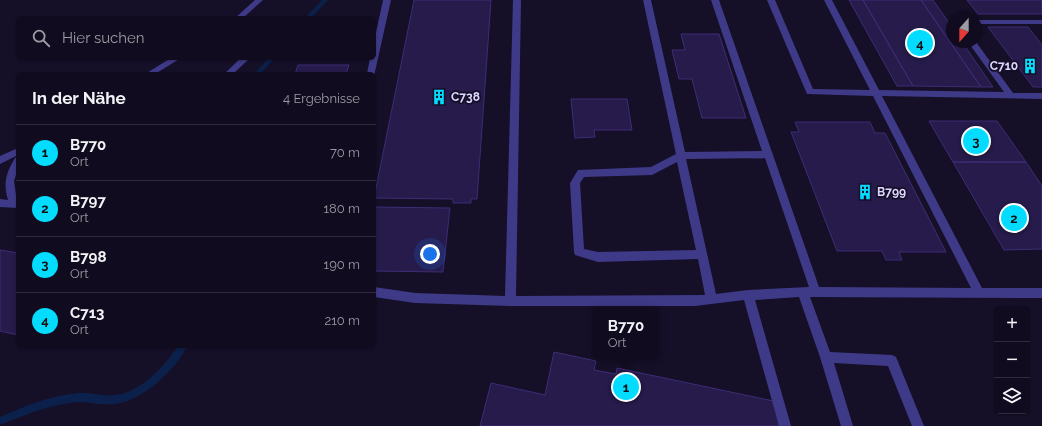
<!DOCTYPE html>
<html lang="de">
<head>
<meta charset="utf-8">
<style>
	:root { --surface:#100b1e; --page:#1e192b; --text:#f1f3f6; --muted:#9c9ba4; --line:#302b3c; --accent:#03dcff }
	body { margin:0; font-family:Raleway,sans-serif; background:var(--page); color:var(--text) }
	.controls { position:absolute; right:12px; bottom:12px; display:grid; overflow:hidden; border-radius:6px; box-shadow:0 1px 3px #0004 }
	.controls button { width:36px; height:36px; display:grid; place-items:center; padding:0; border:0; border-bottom:1px solid var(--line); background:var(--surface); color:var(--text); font:20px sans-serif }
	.compass { position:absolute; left:946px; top:12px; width:36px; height:36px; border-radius:50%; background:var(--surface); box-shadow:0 1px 3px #0004; rotate:201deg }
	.you { position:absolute; left:430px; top:254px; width:14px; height:14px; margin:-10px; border:3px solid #fff; border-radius:50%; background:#1a73e8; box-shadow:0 0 0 6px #1a73e833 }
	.badge { display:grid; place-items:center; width:26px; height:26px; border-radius:50%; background:var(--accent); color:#111; font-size:13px; font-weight:700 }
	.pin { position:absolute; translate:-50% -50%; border:2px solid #fff; box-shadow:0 1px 4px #0006 }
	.popup { position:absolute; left:593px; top:307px; width:66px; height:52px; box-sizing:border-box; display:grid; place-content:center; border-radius:6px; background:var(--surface); filter:drop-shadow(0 1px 3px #0005); font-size:13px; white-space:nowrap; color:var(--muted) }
	.popup b { font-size:15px; color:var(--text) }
	.popup::after { content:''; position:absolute; left:50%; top:100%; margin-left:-8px; border:8px solid transparent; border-top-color:var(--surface) }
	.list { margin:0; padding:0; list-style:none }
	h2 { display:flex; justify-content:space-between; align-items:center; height:52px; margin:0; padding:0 16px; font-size:17px }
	h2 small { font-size:13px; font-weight:400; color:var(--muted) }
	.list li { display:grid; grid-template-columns:26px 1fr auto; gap:12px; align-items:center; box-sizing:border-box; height:56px; padding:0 16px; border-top:1px solid var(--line) }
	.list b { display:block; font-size:15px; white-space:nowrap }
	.list p { margin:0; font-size:13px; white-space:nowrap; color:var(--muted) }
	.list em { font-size:13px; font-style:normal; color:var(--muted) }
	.icon { flex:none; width:22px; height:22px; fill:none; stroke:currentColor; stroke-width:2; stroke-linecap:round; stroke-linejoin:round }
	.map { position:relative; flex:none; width:1042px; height:426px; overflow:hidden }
	.search { position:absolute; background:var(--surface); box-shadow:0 1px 3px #0004; left:16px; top:16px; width:360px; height:44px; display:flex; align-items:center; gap:10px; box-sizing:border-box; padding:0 14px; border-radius:6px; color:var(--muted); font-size:15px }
	.panel { position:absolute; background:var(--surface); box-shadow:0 1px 3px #0004; left:16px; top:72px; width:360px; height:276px; border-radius:6px }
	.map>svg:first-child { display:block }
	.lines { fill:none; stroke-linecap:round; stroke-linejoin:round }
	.stream { fill:#0b214b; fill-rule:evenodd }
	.building { fill:#261b4a; stroke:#3e2d76 }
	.minor { fill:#3f3a88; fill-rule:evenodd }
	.labels { text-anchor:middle; stroke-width:3.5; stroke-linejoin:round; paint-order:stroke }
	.poi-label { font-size:12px; font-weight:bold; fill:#ddd7ff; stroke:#150f28; text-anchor:start }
</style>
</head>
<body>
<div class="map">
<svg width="1042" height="426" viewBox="0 0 1042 426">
	<rect width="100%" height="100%" fill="#150f28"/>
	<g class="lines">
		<!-- stream -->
		<path class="stream" d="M322 0H328L311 18H305Z
			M269 58H275L260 74H254Z
			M178 346H187C176 370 142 401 115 404 100 406 86 400 70 403 45 406 23 416 0 425V417C25 406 51 395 79 393 91 392 103 397 115 395 140 393 165 366 178 346Z"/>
	</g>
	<!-- building -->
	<path class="building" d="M414 0H491L477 199H471V203H453V199L374 198Z
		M849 0H863L913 86H897Z
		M863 0H921L981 87 913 86Z
		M921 0H933L952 27V42H962L993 87H981Z
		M967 0H1042V14H978Z
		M988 27H1028L1042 45V87H1033Z
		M681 34H719L746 118H702L692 79H679L672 50H685Z
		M298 65H349L346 74H295Z
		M571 99H627L632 130H594L595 137 575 138Z
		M929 121H997L1026 162H953Z
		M795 122H870L875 133H885L946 252H899L902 260H886L882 251H837L791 132H799Z
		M953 162H1026L1042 186V249L1004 250Z
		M374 207 450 208 443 272 374 271Z
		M0 250 18 253V335L0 331Z
		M554 352 596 361 594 370 616 374 617 368 778 402 779 426H480L491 383 545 395Z"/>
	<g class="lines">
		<!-- minor -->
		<path class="minor" d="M255 0H263L243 18H235Z
			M383 0H391L374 76V74H367L370 58H374V42Z
			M513 0H521L516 296 705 295 698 259 598 262 575 255 574 252 570 183 578 170 651 167 676 154 643 0H651L685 152 762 151 711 0H719L819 287 971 288 873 96 807 94 767 0H775L813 89 870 90 824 0H832L879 90 1004 92 968 42H976L1013 93H1042V99L882 96 982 288H1042V298L810 297 830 352 892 355 896 357 924 426H912L888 366 834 363 853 426H841L820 357 799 297 755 300 791 426H779L744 300 695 306H510L415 303 374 297V287L415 293 505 296ZM765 158 809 287 748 290 716 294 686 159ZM677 162 696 250 598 252 584 249 580 183 584 177 652 175Z
			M976 20H1042V24H976Z
			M171 58H181L155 74H145Z
			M241 58H250L233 74H224Z
			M18 148V155L0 164V156Z
			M18 156V169L14 181 18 208 0 207V199L8 200C3 183 6 173 15 158Z"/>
	</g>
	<!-- icons -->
	<defs>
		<g id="building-bare" transform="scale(1.2)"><path d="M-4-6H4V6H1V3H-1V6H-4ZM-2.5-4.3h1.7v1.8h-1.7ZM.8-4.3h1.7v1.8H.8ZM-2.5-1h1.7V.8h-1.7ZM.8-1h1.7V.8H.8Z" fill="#03dcff" stroke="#150f28" stroke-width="2.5" paint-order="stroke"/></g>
	</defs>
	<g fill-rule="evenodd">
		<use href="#building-bare" x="1030" y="66"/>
		<use href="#building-bare" x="439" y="97"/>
		<use href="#building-bare" x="865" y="192"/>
	</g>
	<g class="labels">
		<!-- poi labels -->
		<g class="poi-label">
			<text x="1018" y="70" text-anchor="end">C710</text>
			<text x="451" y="101">C738</text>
			<text x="877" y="196">B799</text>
		</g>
	</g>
</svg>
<div class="controls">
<button>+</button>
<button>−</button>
<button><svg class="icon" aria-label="layers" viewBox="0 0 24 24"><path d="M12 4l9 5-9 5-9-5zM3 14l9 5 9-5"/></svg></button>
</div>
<svg class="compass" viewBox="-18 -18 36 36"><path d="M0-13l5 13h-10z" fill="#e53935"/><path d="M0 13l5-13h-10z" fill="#9c9ba4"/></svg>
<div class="you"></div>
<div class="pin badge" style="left:626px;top:387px">1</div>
<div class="popup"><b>B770</b>Ort</div>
<div class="pin badge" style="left:1014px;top:218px">2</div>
<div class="pin badge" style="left:976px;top:141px">3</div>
<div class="pin badge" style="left:920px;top:43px">4</div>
<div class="search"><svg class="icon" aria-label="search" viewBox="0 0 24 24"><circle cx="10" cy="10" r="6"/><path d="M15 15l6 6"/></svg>Hier suchen</div>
<section class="panel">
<h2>In der Nähe<small>4 Ergebnisse</small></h2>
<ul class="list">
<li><span class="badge">1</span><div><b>B770</b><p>Ort</p></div><em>70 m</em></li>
<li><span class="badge">2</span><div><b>B797</b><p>Ort</p></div><em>180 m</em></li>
<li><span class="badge">3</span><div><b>B798</b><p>Ort</p></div><em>190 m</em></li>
<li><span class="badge">4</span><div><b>C713</b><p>Ort</p></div><em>210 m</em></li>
</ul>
</section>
</div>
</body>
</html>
